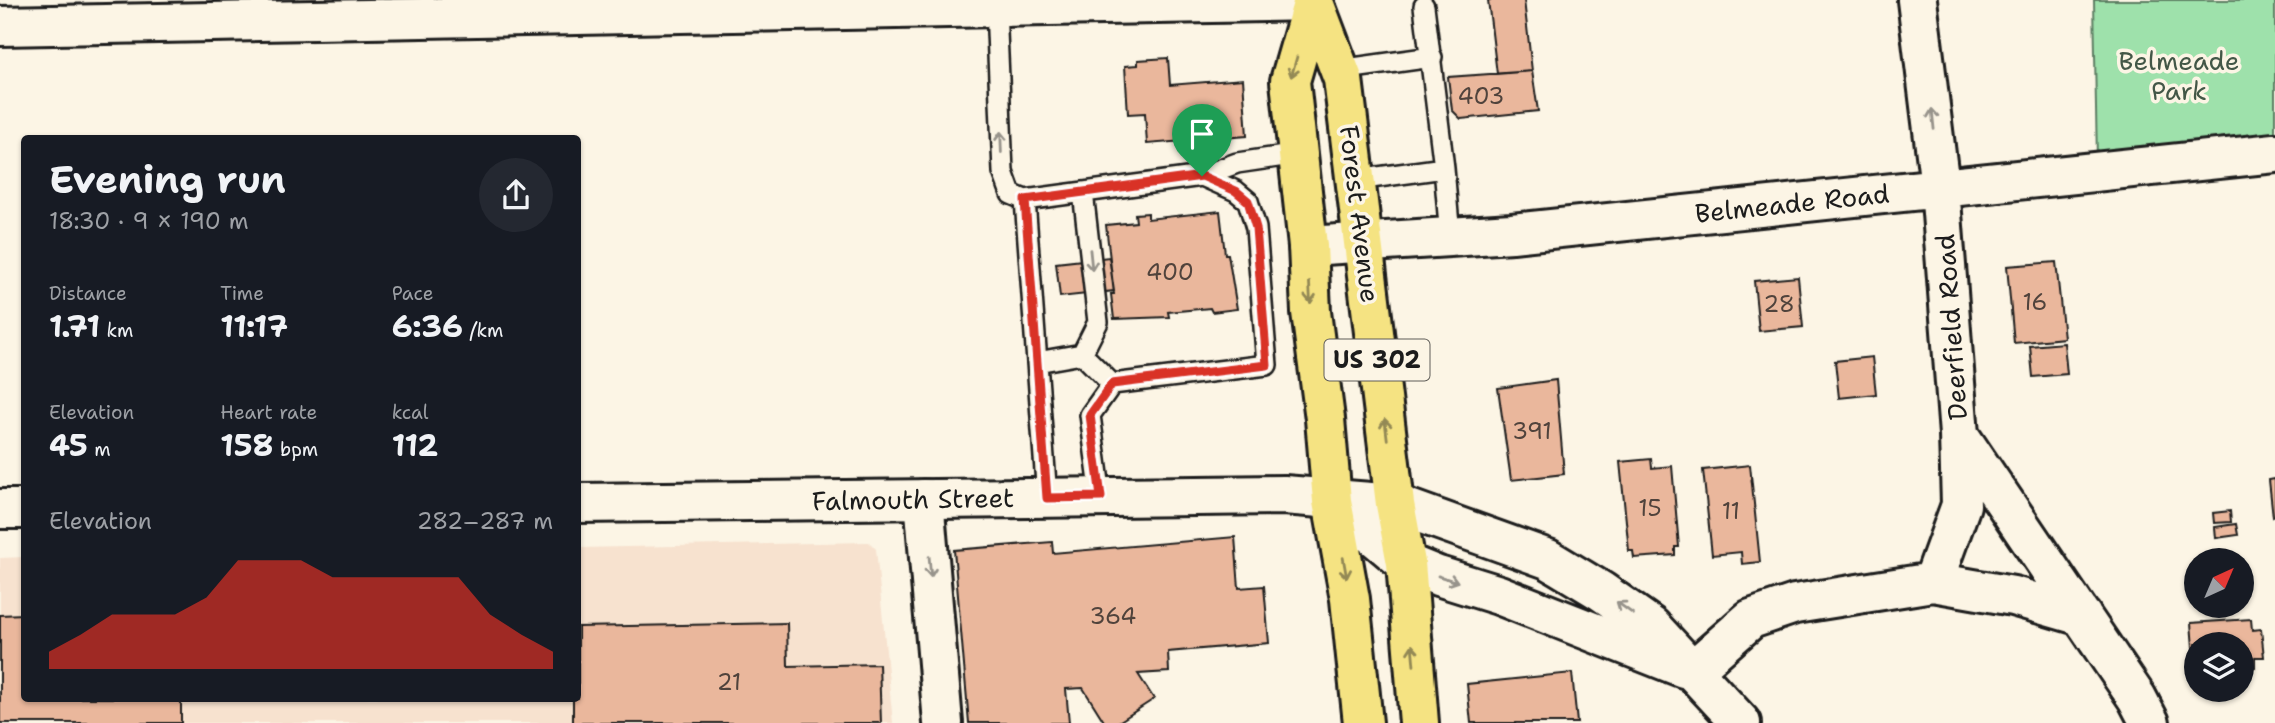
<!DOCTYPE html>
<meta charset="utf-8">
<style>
:root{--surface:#171b24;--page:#242831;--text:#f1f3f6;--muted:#9ea1a6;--accent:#d93025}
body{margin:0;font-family:"Shantell Sans",sans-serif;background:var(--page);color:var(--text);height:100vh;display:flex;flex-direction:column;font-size:26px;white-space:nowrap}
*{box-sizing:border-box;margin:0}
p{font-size:23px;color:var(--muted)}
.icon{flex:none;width:38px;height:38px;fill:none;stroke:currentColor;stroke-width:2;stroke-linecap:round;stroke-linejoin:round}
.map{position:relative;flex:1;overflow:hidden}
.drawer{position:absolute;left:21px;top:135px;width:560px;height:567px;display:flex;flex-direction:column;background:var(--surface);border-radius:7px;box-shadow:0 2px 5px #0004}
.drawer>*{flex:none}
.needle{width:46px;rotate:44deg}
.buttons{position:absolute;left:2184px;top:548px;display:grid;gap:14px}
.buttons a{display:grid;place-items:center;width:70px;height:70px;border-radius:50%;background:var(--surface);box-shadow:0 2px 5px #0004;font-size:35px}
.pin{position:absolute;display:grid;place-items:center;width:60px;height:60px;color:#fff;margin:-72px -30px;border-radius:50% 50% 50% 0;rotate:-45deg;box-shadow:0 0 7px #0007}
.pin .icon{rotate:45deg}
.round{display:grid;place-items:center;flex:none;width:74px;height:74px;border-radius:37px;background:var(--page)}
.head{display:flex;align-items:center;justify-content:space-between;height:119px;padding:0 28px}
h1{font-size:38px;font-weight:700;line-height:52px}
.figures{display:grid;grid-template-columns:repeat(3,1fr);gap:10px;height:119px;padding:7px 28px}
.figures div{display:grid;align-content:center}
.figures b{font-size:30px;font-weight:700}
.figures small{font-size:19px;font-weight:400}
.figures p{font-size:19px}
.chart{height:196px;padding:14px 28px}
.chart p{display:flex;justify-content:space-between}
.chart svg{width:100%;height:126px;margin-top:7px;fill:var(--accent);opacity:.7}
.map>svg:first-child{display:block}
.built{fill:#f7e2cf}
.green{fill:#9ee1ab;stroke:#5d7e64;stroke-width:2}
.building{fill:#eab79c;stroke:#1c1c1c;stroke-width:2}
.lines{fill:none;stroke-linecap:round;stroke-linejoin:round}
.service-casing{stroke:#1c1c1c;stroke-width:24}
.minor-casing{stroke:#1c1c1c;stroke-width:44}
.secondary-casing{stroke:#1c1c1c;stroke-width:44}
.trunk-casing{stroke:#1c1c1c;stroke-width:44}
.service{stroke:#fcf5e5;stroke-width:19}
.minor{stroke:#fcf5e5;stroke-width:38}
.secondary{stroke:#fcf5e5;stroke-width:38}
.trunk{stroke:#f5e382;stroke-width:38}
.oneway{stroke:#938954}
.oneway2{stroke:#97938b}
.route-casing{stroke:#fff;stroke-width:14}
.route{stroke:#d93025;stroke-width:9}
.labels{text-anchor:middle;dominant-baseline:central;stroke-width:7;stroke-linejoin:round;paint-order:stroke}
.number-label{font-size:23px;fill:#50433c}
.shield{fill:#fcf5e5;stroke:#5f5d58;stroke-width:2}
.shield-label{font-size:24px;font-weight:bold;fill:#1c1c1c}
.park-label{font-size:26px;fill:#435747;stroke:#fcf5e5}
.street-label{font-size:26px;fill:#1c1c1c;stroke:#fcf5e5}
</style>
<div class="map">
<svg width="2275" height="723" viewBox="0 0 2275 723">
<rect width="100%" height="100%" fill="#fcf5e5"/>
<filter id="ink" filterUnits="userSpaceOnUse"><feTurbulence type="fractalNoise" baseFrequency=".0143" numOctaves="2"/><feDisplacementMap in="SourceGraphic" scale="14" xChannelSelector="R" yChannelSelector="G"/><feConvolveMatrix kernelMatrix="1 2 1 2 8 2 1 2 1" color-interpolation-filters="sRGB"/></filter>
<g filter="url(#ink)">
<path class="built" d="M869 542 876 549 893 723H0V558L24 557V698H578V548Z"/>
<path class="green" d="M2094 0H2275V137L2097 161Z"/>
<path class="building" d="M1488 0H1524L1532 71 1497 74Z
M1168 58 1170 85 1243 79 1247 136 1147 144 1145 113 1128 114 1125 66 1138 65V60Z
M1532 71 1538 111 1461 119 1452 110 1448 77Z
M1220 211 1225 254H1228L1237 309 1212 312 1210 308 1168 312 1169 317 1114 319 1111 294H1114L1106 225 1136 222 1135 214 1148 213V219Z
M1109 257 1114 291 1060 297 1056 263Z
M2056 262 2064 338 2014 343 2007 266Z
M1798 277 1803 327 1759 331 1754 281Z
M2064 343 2067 374 2033 377 2030 346Z
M1872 357 1876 394 1839 398 1835 361Z
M1556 380 1564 474 1511 480 1498 388Z
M1651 459 1652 468 1672 466 1679 547H1675V555L1634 558 1633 551H1629L1620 462Z
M1750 465 1760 562 1742 564 1741 552 1712 555 1703 470Z
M2275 479V516L2273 517 2269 480Z
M2230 511 2231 522 2214 523 2213 513Z
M2236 524 2238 535 2216 538 2215 527Z
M1235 537 1239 588 1264 586 1269 643 1168 652 1169 672 1138 674 1154 699 1117 723H1105L1083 688 1066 689 1069 723H969L954 550 1052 542 1053 553Z
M24 614V698H181V723H0V615Z
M2251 619 2252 630 2261 629 2264 657H2255V667L2242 668V644H2196L2195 672 2191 623Z
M787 623 788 666 879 664 881 723H573V698H578V627Z
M1572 673 1577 723H1471L1467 684Z"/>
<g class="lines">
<defs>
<path id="service" d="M996 8 1003 172 1011 194 1025 200 1202 176 1237 163 1298 154
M1339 70 1432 57
M1444 168 1450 237
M1356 180 1444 168 1424 6
M1025 200 1047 498
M1082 354 1098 322 1083 192
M1037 362 1082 354 1112 384 1267 365 1256 228 1248 201 1236 191 1202 176
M1101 497 1090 415 1112 384"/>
<path id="minor" d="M1917 0 1940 187 1959 435 2137 698 2150 723
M0 26 1313 1
M1308 246 1512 233 2275 153
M924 499 943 723
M1933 582 1961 505 1959 435
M1692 671 1751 619 1795 604 1933 582 2013 596 2082 616"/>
<path id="secondary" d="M1332 501 1406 563 1438 576 1499 595 1684 668
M578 503 1284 495 1395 504 1548 559 1601 591 1651 626 1741 723
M0 509H24"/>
<path id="trunk" d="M1313 0 1343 79 1395 504 1406 563 1419 723
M1313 1 1290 81 1308 246 1311 312 1325 419 1332 501 1350 599 1363 723"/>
</defs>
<use href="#service" class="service-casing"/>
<use href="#minor" class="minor-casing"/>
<use href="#secondary" class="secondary-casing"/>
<use href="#trunk" class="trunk-casing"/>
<use href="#service" class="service"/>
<use href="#minor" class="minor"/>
<use href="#secondary" class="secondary"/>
<use href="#trunk" class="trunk"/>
</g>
<defs><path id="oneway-shaft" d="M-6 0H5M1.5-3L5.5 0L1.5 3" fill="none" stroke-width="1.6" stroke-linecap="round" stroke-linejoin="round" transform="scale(1.75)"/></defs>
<g class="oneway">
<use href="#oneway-shaft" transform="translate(1294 67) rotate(106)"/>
<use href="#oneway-shaft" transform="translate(1310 293) rotate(87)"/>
<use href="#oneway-shaft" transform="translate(1386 429) rotate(-97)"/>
<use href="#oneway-shaft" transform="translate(1345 568) rotate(80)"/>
<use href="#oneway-shaft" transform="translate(1413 655) rotate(-95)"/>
</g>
<g class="oneway2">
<use href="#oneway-shaft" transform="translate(1933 119) rotate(-96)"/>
<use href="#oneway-shaft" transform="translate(1001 142) rotate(-92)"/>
<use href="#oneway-shaft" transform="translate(1091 260) rotate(84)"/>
<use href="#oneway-shaft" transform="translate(930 567) rotate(85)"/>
<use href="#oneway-shaft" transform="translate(1448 579) rotate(17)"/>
<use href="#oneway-shaft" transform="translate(1625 608) rotate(-144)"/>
</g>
</g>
<g class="lines" filter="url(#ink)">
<defs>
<path id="route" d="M1202 176 1236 191 1248 201 1256 228 1267 365 1112 384 1090 415 1101 497 1047 498 1025 200Z"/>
</defs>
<use href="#route" class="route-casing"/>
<use href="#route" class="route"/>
</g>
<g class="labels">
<g class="number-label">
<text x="1481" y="96">403</text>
<text x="1170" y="272">400</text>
<text x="2035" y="302">16</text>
<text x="1779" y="304">28</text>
<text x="1532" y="431">391</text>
<text x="1650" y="508">15</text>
<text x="1731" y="511">11</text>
<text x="1113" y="616">364</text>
<text x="729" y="682">21</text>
</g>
<rect class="shield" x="1324.5" y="339.5" width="105" height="41" rx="5"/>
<g class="shield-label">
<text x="1377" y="360">US 302</text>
</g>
<g class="park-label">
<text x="2179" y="60">Belmeade<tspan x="2179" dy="30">Park</tspan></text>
</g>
<g class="street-label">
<text transform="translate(1792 203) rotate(-6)">Belmeade Road</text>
<text transform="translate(1360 214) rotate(83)">Forest Avenue</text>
<text transform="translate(1951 327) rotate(-94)">Deerfield Road</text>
<text transform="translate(913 499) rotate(-1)">Falmouth Street</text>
</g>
</g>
</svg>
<div class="buttons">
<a><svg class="needle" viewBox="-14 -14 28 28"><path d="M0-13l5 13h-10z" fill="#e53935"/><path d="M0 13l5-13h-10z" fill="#9ea1a6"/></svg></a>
<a><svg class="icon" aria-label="layers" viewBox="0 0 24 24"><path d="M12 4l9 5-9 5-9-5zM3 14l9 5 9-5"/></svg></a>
</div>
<div class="pin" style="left:1202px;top:176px;background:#1e9e55"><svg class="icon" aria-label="arrive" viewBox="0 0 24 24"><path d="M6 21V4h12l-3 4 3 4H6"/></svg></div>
<section class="drawer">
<div class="head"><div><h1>Evening run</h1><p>18:30 · 9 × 190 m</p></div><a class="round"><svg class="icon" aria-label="share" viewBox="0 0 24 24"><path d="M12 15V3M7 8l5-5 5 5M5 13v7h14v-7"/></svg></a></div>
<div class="figures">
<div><p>Distance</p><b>1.71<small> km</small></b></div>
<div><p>Time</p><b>11:17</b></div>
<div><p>Pace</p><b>6:36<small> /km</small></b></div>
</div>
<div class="figures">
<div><p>Elevation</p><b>45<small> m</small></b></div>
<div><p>Heart rate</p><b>158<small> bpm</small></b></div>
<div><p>kcal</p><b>112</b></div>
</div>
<div class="chart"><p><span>Elevation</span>282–287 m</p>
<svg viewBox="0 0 160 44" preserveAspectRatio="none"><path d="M0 44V38L10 32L20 25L30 25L40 25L50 19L60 6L70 6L80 6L90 12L100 12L110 12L120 12L130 12L140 25L150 32L160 38V44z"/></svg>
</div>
</section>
</div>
